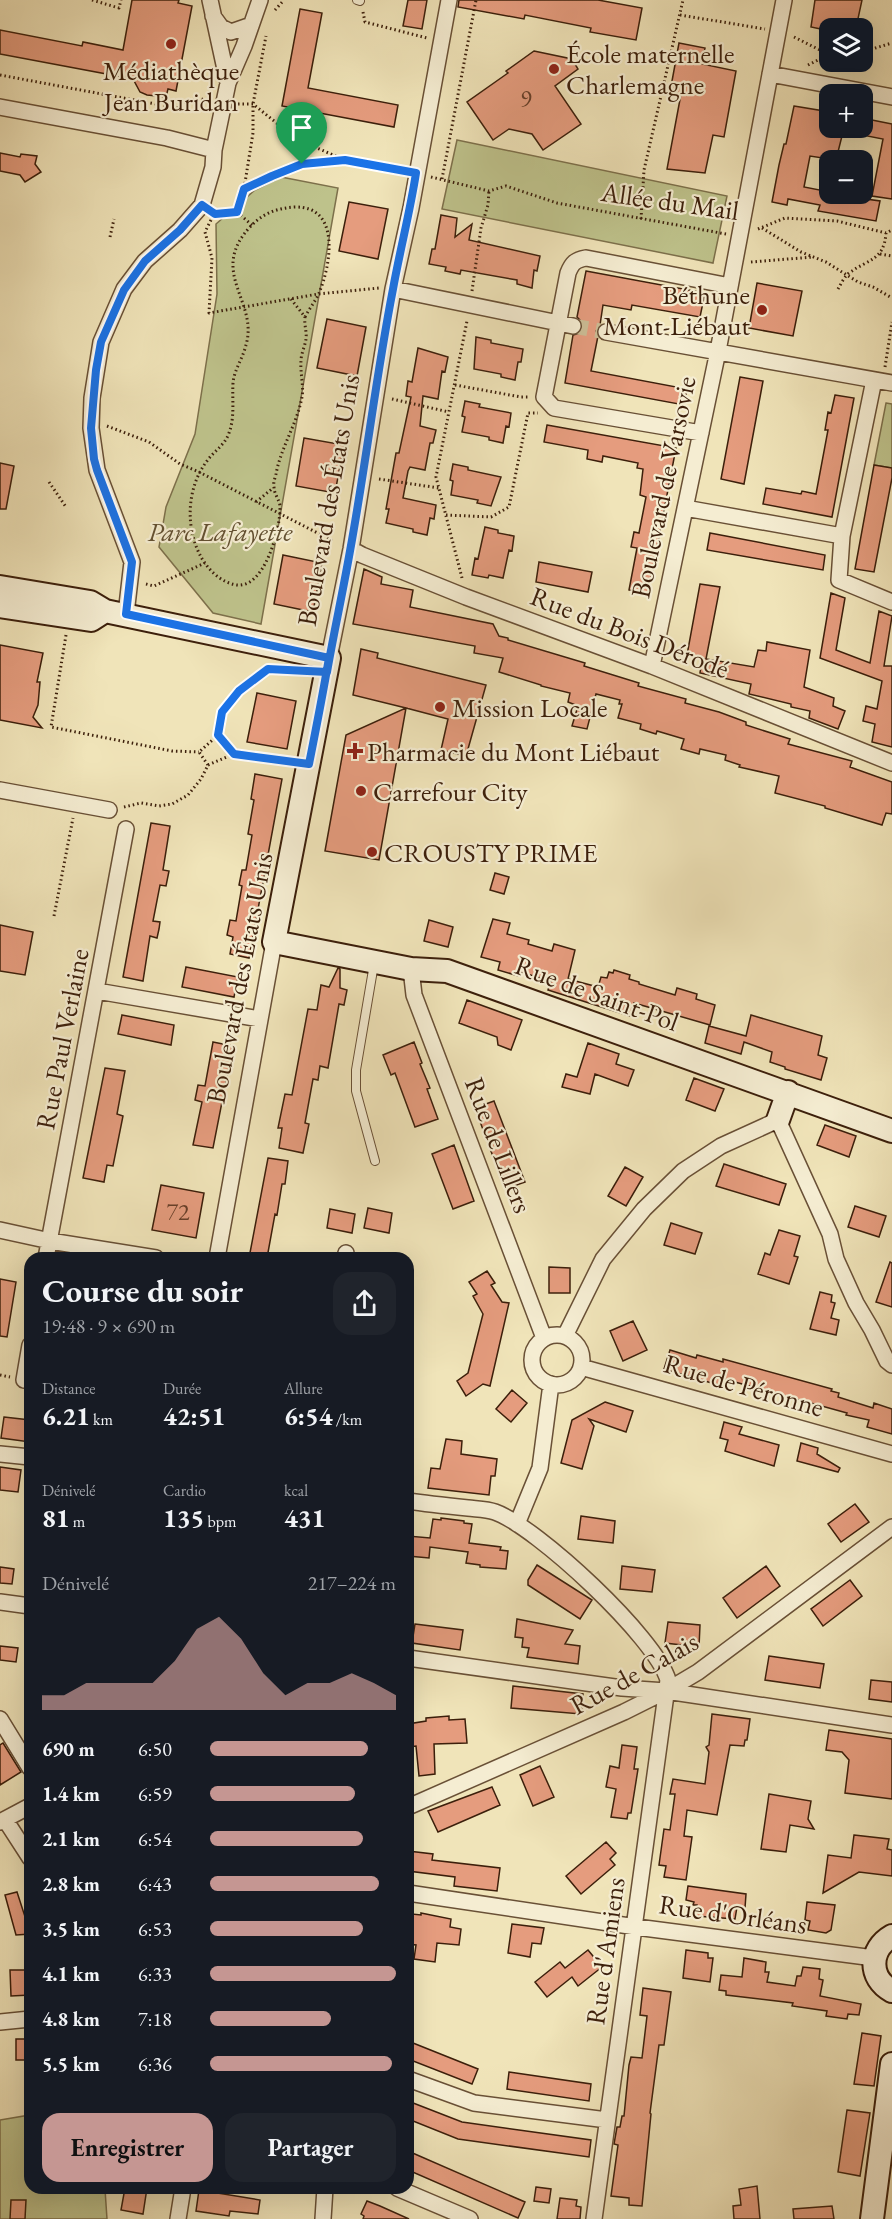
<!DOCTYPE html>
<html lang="fr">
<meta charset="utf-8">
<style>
:root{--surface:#171b24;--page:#20242c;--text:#f1f3f6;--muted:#9ea1a6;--accent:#c59692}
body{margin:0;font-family:"EB Garamond",serif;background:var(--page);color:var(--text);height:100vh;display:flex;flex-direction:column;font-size:22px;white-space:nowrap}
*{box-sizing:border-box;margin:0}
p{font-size:20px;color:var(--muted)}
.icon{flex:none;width:33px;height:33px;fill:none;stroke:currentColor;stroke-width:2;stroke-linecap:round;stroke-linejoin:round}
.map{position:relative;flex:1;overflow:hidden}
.sheet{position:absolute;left:24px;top:1252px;width:390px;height:942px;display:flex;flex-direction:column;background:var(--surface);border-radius:18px;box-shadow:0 6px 24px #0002}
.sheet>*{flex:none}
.tools{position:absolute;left:819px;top:18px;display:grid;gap:12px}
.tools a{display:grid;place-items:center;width:54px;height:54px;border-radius:12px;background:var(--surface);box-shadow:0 6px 24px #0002;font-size:30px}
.pin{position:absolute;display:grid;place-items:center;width:51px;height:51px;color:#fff;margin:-62px -26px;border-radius:50% 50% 50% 0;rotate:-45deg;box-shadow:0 0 6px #0007}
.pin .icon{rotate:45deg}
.round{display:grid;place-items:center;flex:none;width:63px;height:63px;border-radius:18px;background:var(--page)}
.head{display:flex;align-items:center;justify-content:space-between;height:102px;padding:0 18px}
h1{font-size:33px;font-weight:700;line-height:45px}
.figures{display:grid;grid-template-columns:repeat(3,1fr);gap:9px;height:102px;padding:6px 18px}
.figures div{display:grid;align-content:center}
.figures b{font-size:26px;font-weight:700}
.figures small{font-size:16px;font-weight:400}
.figures p{font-size:16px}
.chart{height:168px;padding:12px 18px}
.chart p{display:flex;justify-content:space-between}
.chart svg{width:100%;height:108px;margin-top:6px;fill:var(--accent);opacity:.7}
.primary-button{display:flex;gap:12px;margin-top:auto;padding:12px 18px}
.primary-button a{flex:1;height:69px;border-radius:18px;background:var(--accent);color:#111;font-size:24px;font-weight:700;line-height:69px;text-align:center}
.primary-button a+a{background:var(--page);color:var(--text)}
ul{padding:0 18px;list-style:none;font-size:20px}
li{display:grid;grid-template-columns:96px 72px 1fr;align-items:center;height:45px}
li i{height:15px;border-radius:8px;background:var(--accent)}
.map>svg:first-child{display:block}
.green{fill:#bec28b;stroke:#7d704b;stroke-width:1.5}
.building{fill:#e59c7e;stroke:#3c1f0b;stroke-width:1.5}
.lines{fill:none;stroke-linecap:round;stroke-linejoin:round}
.street-tunnel{stroke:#ccbd96;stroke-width:15;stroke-dasharray:15 8;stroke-linecap:butt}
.lane-casing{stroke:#695036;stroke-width:10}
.street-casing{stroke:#695036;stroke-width:18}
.secondary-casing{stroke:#3c1f0b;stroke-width:26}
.path{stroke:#3c1f0b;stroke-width:3;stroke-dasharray:1.5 3;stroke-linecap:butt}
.lane{stroke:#f5edd2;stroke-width:8}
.street{stroke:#f5edd2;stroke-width:15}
.secondary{stroke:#f5edd2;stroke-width:22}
.route-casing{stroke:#fff;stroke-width:12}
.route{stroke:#1a73e8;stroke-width:8}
.poi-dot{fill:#8f2418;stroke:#f5edd2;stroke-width:2}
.labels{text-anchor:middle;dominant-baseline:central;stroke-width:4.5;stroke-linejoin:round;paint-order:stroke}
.number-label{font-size:24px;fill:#663e28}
.poi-label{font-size:27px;fill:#3c1f0b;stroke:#f5edd2;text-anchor:start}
.street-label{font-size:27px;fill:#3c1f0b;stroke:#f5edd2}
.park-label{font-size:27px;font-style:italic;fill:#635031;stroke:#f5edd2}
</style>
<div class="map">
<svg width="892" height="2219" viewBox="0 0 892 2219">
<rect width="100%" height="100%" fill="#f0e4b9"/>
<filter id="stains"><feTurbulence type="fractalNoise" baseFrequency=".00333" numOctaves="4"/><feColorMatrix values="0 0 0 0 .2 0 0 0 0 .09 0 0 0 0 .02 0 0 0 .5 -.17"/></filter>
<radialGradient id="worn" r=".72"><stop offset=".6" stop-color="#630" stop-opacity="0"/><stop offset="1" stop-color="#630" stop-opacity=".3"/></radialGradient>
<path class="green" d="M457 140 727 196 713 263 442 209Z
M281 177 338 188 261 624 213 613 159 547 166 507 195 434 217 294 216 224 255 190Z
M886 403 892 404V468L874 465Z
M30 2115V2188L105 2189 107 2219H0V2120Z"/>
<path class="building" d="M132 0H179L178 3 192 6 176 91 168 89 166 97 147 95 140 92 133 79 0 54V30L82 46 83 42 123 50Z
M408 0H427L422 29 403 26Z
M459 0H598L642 8 636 40 590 32 591 28 525 15 524 19 458 7Z
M815 0H862L856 28H830V31L811 27Z
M300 9 322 13 308 88 398 105 394 127 282 106Z
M679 43 705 48 702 64 736 71 724 137 713 135 705 173 667 169 681 94 670 92Z
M534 51 572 59 578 69 555 86 581 124 543 150 532 134 509 129 493 140 467 102 508 73 506 71Z
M794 106 830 112V128H844L836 160 810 156 804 187 830 192V194L880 201 876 221 818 211 820 205 788 199 787 205 772 202 779 165 784 144H786Z
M862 118 892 124V199L872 196 883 139 862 135Z
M0 153 20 157 21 154 37 156 35 164 41 172 25 182 20 175 0 171Z
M349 202 388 209 378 259 339 251Z
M441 215 457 218 455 237 472 224 469 240 540 256 537 271 534 270 532 288 517 284V280L461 270 460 274 445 271 446 267 429 264 432 249H435Z
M586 271 705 293 700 317 632 305 631 310 603 305 600 325 596 331 598 336 591 371 687 389 684 405 565 383 573 335 580 333 583 327 582 322 577 317Z
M757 283 802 291 793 336 749 328Z
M327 319 366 327 357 376 317 368Z
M476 337 491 340V343L523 349 521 362H518L515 380 501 377V374L474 369Z
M418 348 448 357 445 372 442 371 438 399 423 396 420 426 436 430 433 443H430L425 470 410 467 408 471 403 498 436 505 434 519 430 518 427 535 413 532V529L386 523 389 509H386L396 453H399L411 397 406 396 408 381 412 382Z
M740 377 763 381 744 484 721 479Z
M835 395 854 398 832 517 763 504 766 488 801 494 802 491 816 494 828 430H825L828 412 831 413Z
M465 401 480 404 479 407 511 413 509 427 506 426 503 443 489 440V437L462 432 465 417 462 416Z
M547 425 676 448 648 594 629 590 637 548 631 547 634 532 639 533 646 497 640 495 643 469 637 468 638 463 603 456 602 462 587 459 588 450 544 442Z
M304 438 344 445 335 493 296 486Z
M0 463 14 466 6 509H0Z
M453 464 468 467V470L501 477 491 506 477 503 478 500 451 495 453 481 450 480Z
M874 465 892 468V478L874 572 855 569Z
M485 527 498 530V533L514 536 512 551 509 550 503 578 489 575 488 578 472 575 475 558 478 559Z
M710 533 825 555 823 570 707 550Z
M283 555 322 563 313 612 274 604Z
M539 562 592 572 588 592 536 582Z
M364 569 382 577 381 584 413 590 410 607 493 624 499 636 508 638V640L585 663 584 666 639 683 638 686 686 699 685 703 719 712 746 722V725L790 739 788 744 852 761 850 767 892 782V814L886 813 882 825 825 808V806L775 793 779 776 739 767 740 765 725 760 726 755 700 749 699 754 681 749 684 739 657 731 656 734 640 729 641 724 618 718 622 704H619L620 700 596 694 587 729 572 726 578 706 568 702 570 693 541 686V685L499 672 503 658 474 653 475 646 353 624Z
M700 584 720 587 706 659 754 667 758 650 766 651 767 642 810 650 804 687 834 698 833 706 845 711 838 729 809 718 810 711 791 707V704L749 694 751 684 700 673 702 658 705 659 687 655Z
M831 593 845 598 836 650 870 663 879 611 892 616 884 666H892V747L872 742 875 724 863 721 866 706 877 709 882 681 820 658Z
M0 645 43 653 37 682H40L38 705 33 717 42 728 0 720Z
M361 649 378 653 377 658 486 685 466 756 441 750 448 719 406 708 379 860 325 851 346 735 406 708 353 695Z
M257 693 296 701 287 749 247 742Z
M255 774 282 779 249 958 230 954 233 937 227 935 230 920 236 921 242 886 239 885 242 870H246L252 835 248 834 254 800 251 799Z
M151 823 170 826 163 870 169 871 166 886 160 885 153 921 160 922 159 929 157 938 150 936 143 981 123 977Z
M495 873 509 877 504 894 490 890Z
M493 919 510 923 507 934 529 940 528 944 552 951 554 944 575 950 568 979 598 987 601 977 607 978 609 972 613 973 614 970 630 975 629 979 639 982V984L675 995 677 988 697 994 696 999 715 1005 710 1025 634 1003 630 1016 548 990 551 981 520 972 519 976 498 970 500 962 481 957Z
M429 920 453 927 448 947 424 941Z
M0 925 33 932 25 975 0 971Z
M186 967 238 977 234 997 182 987Z
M338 968 340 969V988L347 990 344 1005 339 1004 328 1068 320 1066 318 1080 313 1079 305 1123 309 1124 303 1153 279 1148 282 1128H278L285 1094 292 1095 308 1009 317 1010 321 985 329 987Z
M467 1000 522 1020 511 1050 498 1045 497 1037 459 1023Z
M122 1015 174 1025 171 1045 118 1034Z
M751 1015 822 1036 818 1055 827 1058 821 1080 785 1069V1067L770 1062 772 1052 744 1042 741 1054 705 1043 709 1026 746 1036Z
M213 1042 233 1046 213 1148 193 1145 202 1102 195 1100 198 1085 205 1086Z
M414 1042 422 1063 420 1064 430 1088 427 1089 438 1119 415 1127 395 1073 391 1075 383 1055Z
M588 1043 619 1054 616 1064 634 1070 628 1086 595 1074 590 1094 562 1087 566 1074 577 1077Z
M105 1068 125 1071 117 1114 123 1116 113 1166 107 1165 104 1182 83 1178Z
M694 1078 724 1089 715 1111 686 1100Z
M494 1101 525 1182 505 1189 475 1108Z
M825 1125 856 1136 849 1157 817 1145Z
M454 1145 474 1201 453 1209 432 1154Z
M268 1158 288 1161 285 1184H282L277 1215 275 1214 267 1258H249Z
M724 1164 786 1184 779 1205 716 1186Z
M625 1167 643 1177 626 1206 608 1196Z
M161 1185 204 1193 196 1238 152 1230Z
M855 1206 886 1216 879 1237 848 1227Z
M368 1208 392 1213 389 1233 364 1228Z
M330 1209 355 1214 352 1233 327 1228Z
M671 1223 702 1233 695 1254 664 1245Z
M779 1230 800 1236 794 1256 798 1257 789 1284 758 1274 765 1253 770 1255Z
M890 1262 892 1263V1307L876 1302Z
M549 1267 570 1268V1293H549Z
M487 1271 495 1283 491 1285 502 1302 509 1303 490 1386 483 1384 466 1396 457 1381 468 1373 483 1314 473 1296 477 1294 469 1282Z
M0 1279 16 1282 7 1337 0 1336Z
M820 1292 832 1295 831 1302 835 1303 831 1318 839 1320 836 1335 810 1329Z
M633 1321 647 1350 623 1361 610 1331Z
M670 1350 696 1358 697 1355 723 1362V1359L832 1389 831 1391 839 1393 838 1397 873 1408 874 1403 892 1409V1434L867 1427 869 1420 846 1415 847 1413 724 1379 722 1386 664 1369Z
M512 1390 527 1403 511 1422 496 1409Z
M605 1402 633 1411 626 1432 589 1419 594 1426 582 1469 561 1463 572 1420Z
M4 1417 30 1420V1442L1 1438Z
M724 1422 742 1427 739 1434 779 1445 774 1466 725 1451 728 1440 720 1438Z
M446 1439 462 1441 461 1454 497 1459 495 1476H491L489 1495 428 1488 431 1468 440 1469Z
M801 1443 818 1448 817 1454 840 1468 838 1472 797 1461Z
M0 1467 21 1470 18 1492 0 1490Z
M855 1504 869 1522 841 1542 828 1524Z
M581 1516 615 1521 613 1543 578 1539Z
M441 1518 464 1521V1523L472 1524 469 1543 501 1547 500 1550 508 1551 506 1569 480 1567V1565L466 1563 468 1552 430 1547 429 1558 408 1556V1536L430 1538 433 1519 441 1520Z
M537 1565 592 1600 580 1619 528 1585V1580Z
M622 1566 655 1570 652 1592 620 1589Z
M766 1566 780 1586 737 1618 723 1598Z
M0 1567 14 1569 12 1584 0 1583Z
M850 1580 862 1596 823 1626 811 1609Z
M517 1619 573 1630 565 1644 580 1646 578 1664 527 1657 529 1648 522 1647 523 1638 515 1637Z
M668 1622 700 1625 699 1647 665 1643Z
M415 1624 463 1630 460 1650 412 1643Z
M0 1646 18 1648 16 1662 0 1660Z
M769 1656 824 1664 820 1688 765 1680Z
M871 1680 892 1682V1702L869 1699Z
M513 1686 583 1694 581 1714 511 1708Z
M712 1714 750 1719 747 1740H745L744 1746 730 1745 717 1815 687 1810 684 1836 692 1837 686 1880 664 1877 666 1866 659 1865 664 1829 670 1830 675 1794H670L673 1779 705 1784 709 1752 706 1747 709 1745Z
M449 1716V1720L465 1719 467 1743 434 1744 435 1774 419 1776 416 1746 408 1747V1724L426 1721V1718Z
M829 1730 892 1739V1799L845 1793 849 1760 842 1752 826 1750Z
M3 1743 21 1772 0 1785V1745Z
M622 1745 637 1747 634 1769H638L631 1813H628L627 1819 611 1817 616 1789 606 1787 610 1766 619 1768Z
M540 1766 554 1797 533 1806 520 1775Z
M492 1787 500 1805 438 1832 428 1811Z
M769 1794 811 1801 808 1819 814 1829 790 1825 786 1852 761 1849Z
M854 1835 889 1839 887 1849 892 1850V1876L859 1872 823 1893 828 1855 851 1858Z
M606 1842 616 1853 610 1859 615 1865 581 1894 566 1876Z
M408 1851 433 1854 432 1860 500 1868 497 1891 454 1886 455 1877 408 1871Z
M688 1886 746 1894 745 1908 737 1907 735 1919 696 1916 697 1905H693L694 1902 686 1900Z
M17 1892 30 1932V1934L16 1935 5 1895Z
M807 1902 835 1905 831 1930 826 1933 808 1930 810 1921 805 1920Z
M421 1913 451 1919 450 1927 461 1929 459 1945 437 1943 435 1962 414 1959 416 1945 408 1944 412 1914 421 1915Z
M512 1924 544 1928 541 1944 532 1943 530 1957 508 1953Z
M588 1950 602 1967 578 1986 572 1977 547 1997 535 1982 560 1962 565 1968Z
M686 1950 708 1953V1958H713L710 1982 683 1978Z
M744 1958 766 1962 765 1972H769L767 1982 795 1986 797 1976H801L803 1967 820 1969 819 1979 823 1980 820 1996 861 2004 859 2015 848 2014 847 2019 826 2016 827 2011 792 2006 793 2003 726 1995V1991L719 1990 721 1975 742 1977Z
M10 1970H30V1995L11 1996Z
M643 1988 671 1992 664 2045H659L650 2113 651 2114 642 2206 629 2205V2198L611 2196 618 2145 614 2144 617 2127H620L622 2116H624L629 2065 631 2057 642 2058 647 2016 640 2015Z
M862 2033 881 2036 874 2086 854 2084Z
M16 2039H30V2060H16Z
M408 2041 478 2069 472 2084 408 2059Z
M509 2072 591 2084 589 2101 507 2089Z
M408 2101 462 2122 591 2140 589 2157 458 2139 408 2119Z
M847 2110 870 2113 860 2176 838 2172Z
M408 2151 525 2202 518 2218 408 2170Z
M757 2186 760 2219H734L733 2206 741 2205 739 2189Z
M536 2187 551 2189 549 2203 534 2201Z
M125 2188H147L143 2214 121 2210Z
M199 2190 260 2200 258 2214 230 2211 229 2216 196 2211Z
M560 2198 577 2200 576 2206 581 2207 580 2219H557Z
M11 2200H26L25 2219H10Z
M367 2201 380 2206 409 2219H363L364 2216 361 2214Z
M832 2206 834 2219H794L793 2209Z"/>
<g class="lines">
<path class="street-tunnel" d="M573 326 606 332"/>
<defs>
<path id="lane" d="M357 0 360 1
M374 964 356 1070V1091L375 1161"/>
<path id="street" d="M210 0 228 83
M213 16 221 27 231 32 251 25
M770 74 892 97
M0 107 167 138 214 150
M393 289 573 326
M606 332 892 383
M701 433 554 408 544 397 568 273C572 263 575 260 586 258L730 286
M685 508 842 536 874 380
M842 536 839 580 892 602
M351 549 362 555 466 597 652 666 892 763
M126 614 132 562 97 470 91 428 92 398 101 342 124 289 145 261 180 230 202 205 213 167 214 150 228 83 244 46 260 0
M329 658 351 549 393 289 411 208 449 0
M652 666 718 351 784 0
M0 790 109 810
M411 969 414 995 544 1338
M97 991 260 1019
M0 1230 50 1241 156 1258
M46 1258 126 829
M217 1258 274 942
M345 1258 346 1253
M532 1360a25 25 0 1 1 50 0a25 25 0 1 1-50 0Z
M565 1336 603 1259 644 1209 683 1171 721 1146 778 1120 830 1234 836 1259 856 1303 872 1330 887 1361 892 1365
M581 1367 892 1454
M24 1380 30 1345
M0 1454 30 1457
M408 1501C428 1504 448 1506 468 1508 476 1509 487 1509 495 1512 537 1527 656 1638 668 1680L594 2219
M517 1524 540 1468 551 1384
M0 1602 30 1606
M408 1658 622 1688 666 1691 892 1725
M0 1719 30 1768
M408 1807 624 1712 666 1691 698 1672 892 1527
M6 1821 30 1858
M0 1822 30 1806
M408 1893 636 1927 874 1958
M0 2022 30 2019
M408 2079 474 2103 607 2120
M397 2188 470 2219
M178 2219 183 2188
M323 2219 325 2188"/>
<path id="secondary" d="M0 587 90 602 105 611 329 658 274 942 411 969 447 971 892 1131
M0 606 91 620 105 611
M778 1120 788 1092
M892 1936C869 1949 868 1978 892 1991
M872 2219 892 2064"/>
</defs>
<use href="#lane" class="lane-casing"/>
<use href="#street" class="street-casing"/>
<use href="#secondary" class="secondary-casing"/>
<path class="path" d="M92 0 119 8 121 0
M275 10 284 0
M363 12 365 22 427 38
M680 15 765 29
M794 37 830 55
M862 52 892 43
M808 65 828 55
M0 75 177 108 198 98 208 101
M238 104H253L284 129 305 143 345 160 302 164 272 175 244 189
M345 160 402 170
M431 177 489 191 506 186 557 203 726 234
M442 179 476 0
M215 214 237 212
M641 219 644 170 683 0
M211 220 205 232 212 258 209 313 318 294 379 288
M252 225 237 212 244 189 253 133V104L266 36
M762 228 801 252 826 262 858 282 873 287 892 298
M758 229 785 218 837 221 886 233 892 230
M110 237 114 219
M880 254 892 256
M751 262 813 257
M838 289C841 284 844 277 849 273 868 259 884 261 886 233
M472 291 481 228 488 205 489 191
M291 299 305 317C304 325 307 332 306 339 305 346 301 354 301 361 300 373 304 386 302 397 297 424 281 447 276 474 275 478 273 483 274 487 274 495 281 501 280 509 280 529 265 588 237 585 221 583 207 569 200 555 185 526 187 487 207 461 214 451 225 445 229 433 235 417 232 400 233 383 234 370 243 358 246 345 259 301 207 272 251 226 263 213 278 208 295 207 341 206 331 265 319 293 315 302 309 309 305 317
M885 367 892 322
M455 385 521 397H530
M392 399 449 412
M107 426 149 442 180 464 199 472 335 542
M379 479 439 488
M49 482 66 507
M256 502 273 488
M446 515 491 517 509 507 528 413H538
M462 578 436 477 467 321
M146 584 154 586 205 563
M66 635 51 727 172 751 199 752
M234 754 218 735 222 712 239 691 268 669H278
M208 765 199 752 218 735
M124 807 141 803 159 806 172 804 188 795 201 779 208 765 234 754 290 762
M54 916 73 818
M0 1375 10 1377"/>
<use href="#lane" class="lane"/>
<use href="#street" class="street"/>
<use href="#secondary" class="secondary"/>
</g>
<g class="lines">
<defs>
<path id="route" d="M302 164 272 176 244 189 237 212 215 214 202 205 180 230 145 261 124 290 101 342 96 370 91 428 94 459 97 470 132 562 126 614 329 658C323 693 316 729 309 764L234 754 218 735 222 712 239 691 268 669 327 672C334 632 343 591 350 551 366 464 376 376 393 289 400 250 410 212 416 173L345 160 302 164"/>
</defs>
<use href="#route" class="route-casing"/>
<use href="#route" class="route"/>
</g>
<g class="poi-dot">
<circle cx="171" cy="44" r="6"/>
<circle cx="554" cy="69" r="6"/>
<circle cx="762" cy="310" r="6"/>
<circle cx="440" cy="707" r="6"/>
<path d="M352 742h6v6h6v6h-6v6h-6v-6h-6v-6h6z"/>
<circle cx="361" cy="791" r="6"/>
<circle cx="372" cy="852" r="6"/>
</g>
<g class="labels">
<g class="number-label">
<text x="526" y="98">9</text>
<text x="178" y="1211">72</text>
</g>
<g class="poi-label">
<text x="566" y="53">École maternelle<tspan x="566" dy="31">Charlemagne</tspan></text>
<text x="171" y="70" text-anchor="middle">Médiathèque<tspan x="171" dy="31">Jean Buridan</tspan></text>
<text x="750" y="294" text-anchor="end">Béthune<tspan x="750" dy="31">Mont-Liébaut</tspan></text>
<text x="452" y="707">Mission Locale</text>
<text x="367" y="751">Pharmacie du Mont Liébaut</text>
<text x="373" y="791">Carrefour City</text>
<text x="384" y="852">CROUSTY PRIME</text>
</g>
<g class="street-label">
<text transform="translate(670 201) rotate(8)">Allée du Mail</text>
<text transform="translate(663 487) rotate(-78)">Boulevard de Varsovie</text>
<text transform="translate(328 500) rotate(-80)">Boulevard des États Unis</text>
<text transform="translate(630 632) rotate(21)">Rue du Bois Dérodé</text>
<text transform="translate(239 978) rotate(-79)">Boulevard des États Unis</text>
<text transform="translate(597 993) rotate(20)">Rue de Saint-Pol</text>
<text transform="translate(62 1039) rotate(-79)">Rue Paul Verlaine</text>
<text transform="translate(499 1145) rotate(69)">Rue de Lillers</text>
<text transform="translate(744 1385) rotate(16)">Rue de Péronne</text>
<text transform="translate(634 1673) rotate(-29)">Rue de Calais</text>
<text transform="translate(733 1914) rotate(8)">Rue d'Orléans</text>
<text transform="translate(605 1951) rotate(-82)">Rue d'Amiens</text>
</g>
<g class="park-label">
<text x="220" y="531">Parc Lafayette</text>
</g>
</g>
<rect width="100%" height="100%" filter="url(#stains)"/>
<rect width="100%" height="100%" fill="url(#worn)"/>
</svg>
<div class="tools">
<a><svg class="icon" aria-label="layers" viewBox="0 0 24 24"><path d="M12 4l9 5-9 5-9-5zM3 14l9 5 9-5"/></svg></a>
<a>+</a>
<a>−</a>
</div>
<div class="pin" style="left:302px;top:164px;background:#1e9e55"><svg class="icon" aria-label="arrive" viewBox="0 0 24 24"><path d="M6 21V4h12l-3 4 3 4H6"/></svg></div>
<section class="sheet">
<div class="head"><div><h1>Course du soir</h1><p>19:48 · 9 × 690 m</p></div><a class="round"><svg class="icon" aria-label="share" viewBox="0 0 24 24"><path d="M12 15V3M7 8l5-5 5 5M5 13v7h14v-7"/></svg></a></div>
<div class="figures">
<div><p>Distance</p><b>6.21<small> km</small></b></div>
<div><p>Durée</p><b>42:51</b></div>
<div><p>Allure</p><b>6:54<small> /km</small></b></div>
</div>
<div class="figures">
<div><p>Dénivelé</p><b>81<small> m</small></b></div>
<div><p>Cardio</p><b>135<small> bpm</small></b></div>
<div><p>kcal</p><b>431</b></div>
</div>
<div class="chart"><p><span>Dénivelé</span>217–224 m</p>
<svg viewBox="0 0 160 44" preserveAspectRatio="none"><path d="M0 44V38L10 38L20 33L30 33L40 33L50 33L60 24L70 11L80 6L90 15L100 29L110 38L120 33L130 33L140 29L150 33L160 38V44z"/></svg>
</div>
<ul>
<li><b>690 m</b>6:50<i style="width:85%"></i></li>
<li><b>1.4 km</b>6:59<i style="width:78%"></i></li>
<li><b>2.1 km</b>6:54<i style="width:82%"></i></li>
<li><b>2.8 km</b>6:43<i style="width:91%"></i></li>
<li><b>3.5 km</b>6:53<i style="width:82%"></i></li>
<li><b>4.1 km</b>6:33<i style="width:100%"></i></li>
<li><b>4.8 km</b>7:18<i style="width:65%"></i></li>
<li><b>5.5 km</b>6:36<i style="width:98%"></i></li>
</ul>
<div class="primary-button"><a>Enregistrer</a><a>Partager</a></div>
</section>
</div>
